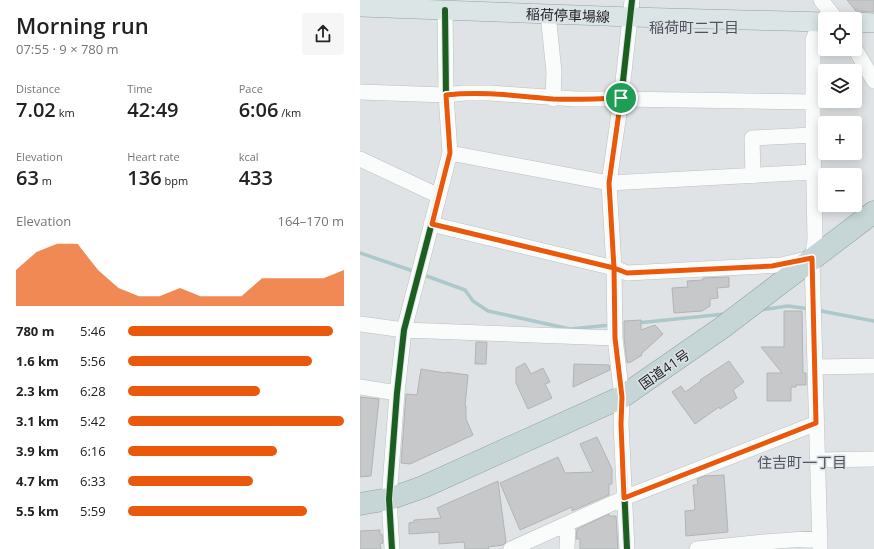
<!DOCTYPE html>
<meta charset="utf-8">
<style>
:root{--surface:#fff;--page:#f6f6f6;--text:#222;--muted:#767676;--accent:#ea580c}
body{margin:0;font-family:"Open Sans","Noto Sans JP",sans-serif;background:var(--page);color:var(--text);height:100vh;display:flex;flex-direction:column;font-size:15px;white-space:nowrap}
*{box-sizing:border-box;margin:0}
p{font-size:13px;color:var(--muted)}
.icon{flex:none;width:22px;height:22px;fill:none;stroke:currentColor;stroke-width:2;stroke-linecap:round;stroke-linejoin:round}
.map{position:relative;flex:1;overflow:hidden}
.sheet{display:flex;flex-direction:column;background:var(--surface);width:360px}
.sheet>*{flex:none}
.fabs{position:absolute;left:458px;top:12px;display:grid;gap:8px}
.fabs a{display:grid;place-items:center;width:44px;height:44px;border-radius:4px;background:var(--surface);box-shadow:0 2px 10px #0003;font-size:20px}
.pin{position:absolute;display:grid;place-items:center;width:34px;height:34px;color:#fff;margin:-17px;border:2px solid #fff;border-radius:50%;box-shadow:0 1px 4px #0007}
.round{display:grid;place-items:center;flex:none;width:42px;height:42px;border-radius:4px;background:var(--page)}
.summary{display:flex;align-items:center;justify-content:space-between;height:68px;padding:0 16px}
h1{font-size:22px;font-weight:600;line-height:30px}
.metrics{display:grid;grid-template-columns:repeat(3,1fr);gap:6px;height:68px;padding:4px 16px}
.metrics div{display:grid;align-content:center}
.metrics b{font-size:20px;font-weight:600}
.metrics small{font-size:11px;font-weight:400}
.metrics p{font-size:11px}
.chart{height:112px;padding:8px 16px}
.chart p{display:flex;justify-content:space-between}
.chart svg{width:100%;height:72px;margin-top:4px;fill:var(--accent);opacity:.7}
ul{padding:0 16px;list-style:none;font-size:13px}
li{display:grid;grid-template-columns:64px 48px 1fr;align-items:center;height:30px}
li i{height:10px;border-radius:5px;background:var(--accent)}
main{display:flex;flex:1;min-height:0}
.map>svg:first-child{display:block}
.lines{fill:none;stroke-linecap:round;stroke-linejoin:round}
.stream{stroke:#abc8cb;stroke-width:3.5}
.building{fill:#c6c8ca;stroke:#b1b4b5}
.minor-casing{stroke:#bcbfc0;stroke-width:16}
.major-casing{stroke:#90a2a3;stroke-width:20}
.highway-casing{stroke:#90a2a3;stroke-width:23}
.minor{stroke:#fafbfb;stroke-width:15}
.major{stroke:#dbe5e5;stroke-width:19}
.highway{stroke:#c6d6d7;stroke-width:22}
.cycleway-casing{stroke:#dde3e8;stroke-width:8}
.cycleway{stroke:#1b5e20;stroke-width:6}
.route-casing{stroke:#fff;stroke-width:8}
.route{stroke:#ea580c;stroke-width:5}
.labels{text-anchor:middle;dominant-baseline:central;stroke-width:3;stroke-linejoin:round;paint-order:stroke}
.street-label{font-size:14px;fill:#222426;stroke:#dde3e8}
.neighbourhood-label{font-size:15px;fill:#4f5459;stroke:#dde3e8}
</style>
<main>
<section class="sheet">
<div class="summary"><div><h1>Morning run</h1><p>07:55 · 9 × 780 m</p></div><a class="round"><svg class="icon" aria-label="share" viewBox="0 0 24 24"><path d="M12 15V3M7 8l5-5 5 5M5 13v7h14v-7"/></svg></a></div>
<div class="metrics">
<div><p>Distance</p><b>7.02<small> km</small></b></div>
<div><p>Time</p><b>42:49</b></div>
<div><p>Pace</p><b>6:06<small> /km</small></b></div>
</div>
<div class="metrics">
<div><p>Elevation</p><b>63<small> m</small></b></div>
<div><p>Heart rate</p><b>136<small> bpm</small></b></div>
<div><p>kcal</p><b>433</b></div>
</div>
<div class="chart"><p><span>Elevation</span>164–170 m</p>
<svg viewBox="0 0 160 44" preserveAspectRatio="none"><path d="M0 44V22L10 11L20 6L30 6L40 22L50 33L60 38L70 38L80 33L90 38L100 38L110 38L120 27L130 27L140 27L150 27L160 22V44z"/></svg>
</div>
<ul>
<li><b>780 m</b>5:46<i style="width:95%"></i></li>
<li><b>1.6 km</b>5:56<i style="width:85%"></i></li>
<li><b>2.3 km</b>6:28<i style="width:61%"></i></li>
<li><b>3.1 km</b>5:42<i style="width:100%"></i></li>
<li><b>3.9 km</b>6:16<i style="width:69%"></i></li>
<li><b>4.7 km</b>6:33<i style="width:58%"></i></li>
<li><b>5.5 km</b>5:59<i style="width:83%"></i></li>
</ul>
</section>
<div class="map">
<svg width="514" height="549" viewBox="0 0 514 549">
<rect width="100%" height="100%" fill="#e0e3e5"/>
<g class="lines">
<path class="stream" d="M0 253 56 272
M61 274 105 290 113 301 128 311 210 329 251 325
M401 310 428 306 450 309
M456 310 514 321
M277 323 365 314"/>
</g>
<path class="building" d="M487 0H514V12L496 11Z
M369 277V287L357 288 358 298 350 299V306L342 311 314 313 312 288 328 287 327 281 343 280V278Z
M424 311H442L443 373H446V385H436V387H431V401H407V373H422L401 347H424Z
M281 320V330L295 325 303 334 281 354 282 355 271 362 267 363 264 337V321Z
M116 342H127L126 364H115Z
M369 361 384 382 373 390 377 398 360 409 359 407 335 424 312 392 321 386 325 392 341 381 340 380Z
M165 363 171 374 183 368 190 382 185 384 192 398 168 409 156 383V368Z
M214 364 249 365 250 370 213 387Z
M61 369 85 373 86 372 108 375 105 406H106V419L113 435 50 464 41 463 46 394 57 395Z
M0 397 19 399 11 476 0 477Z
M237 437 252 469V484H249V495L212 511V507L160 530 140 483 198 457 205 473 233 472 220 444Z
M364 475 368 532 326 536 325 511 335 510 333 485H338L337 479 344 476Z
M138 481 146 542 143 545 128 547 129 549H105L104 542 79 544V532L49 534V523L54 522V520L81 518 77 508Z
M249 514V516H256L258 549H220V539H216L217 529Z
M20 530V534H22L23 543 20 544 21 549H0V531Z"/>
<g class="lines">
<defs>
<path id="minor" d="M461 0 476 19
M188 14 194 72 193 99
M495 49 514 81
M0 92 86 95 104 93H130L215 99H261L454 102
M90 153 249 183 454 172
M0 159 79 196
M393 176 392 138 453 135
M71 224 254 268 267 273 421 265 447 259
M0 324 44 330 255 338
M455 367 514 366
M0 387 37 393
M458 460 514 459
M32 549 29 499 37 393 44 330 90 153 86 95 85 10
M151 549 264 498 457 423
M207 549 208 524
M267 549 261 424 262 397 255 338 254 268 249 183 261 99 272 0
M337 549 404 542 460 538
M460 549 452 258 455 240 453 135V40L461 21"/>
<path id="major" d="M0 7 271 17 465 22
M495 22 514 23"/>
<path id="highway" d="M0 504 29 499 63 487 262 397 363 327 514 212"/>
</defs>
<use href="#minor" class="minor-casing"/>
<use href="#major" class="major-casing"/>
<use href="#highway" class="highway-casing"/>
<use href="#minor" class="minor"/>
<use href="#major" class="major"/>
<use href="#highway" class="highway"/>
<defs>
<path id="cycleway" d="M32 549 29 499 37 393 44 330 90 153 86 95 85 10
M267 549 261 424 262 397 255 338 254 268 249 183 261 99 272 0"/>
</defs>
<use href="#cycleway" class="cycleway-casing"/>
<use href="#cycleway" class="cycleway"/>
</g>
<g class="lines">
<defs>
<path id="route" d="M261 98C239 99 216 100 193 99 157 96 123 91 86 95L90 153 72 224 254 268 255 338 262 397 261 424 264 498 456 423 452 258 412 266 267 273 254 268 249 183 261 98"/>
</defs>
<use href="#route" class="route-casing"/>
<use href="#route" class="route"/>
</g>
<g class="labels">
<g class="street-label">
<text transform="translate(208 15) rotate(2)">稲荷停車場線</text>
<text transform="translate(304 369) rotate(-35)">国道41号</text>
</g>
<g class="neighbourhood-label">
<text x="334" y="27">稲荷町二丁目</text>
<text x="442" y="462">住吉町一丁目</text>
</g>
</g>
</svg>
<div class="fabs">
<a><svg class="icon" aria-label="locate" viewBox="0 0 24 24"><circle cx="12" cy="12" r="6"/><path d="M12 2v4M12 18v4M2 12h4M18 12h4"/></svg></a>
<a><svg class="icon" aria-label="layers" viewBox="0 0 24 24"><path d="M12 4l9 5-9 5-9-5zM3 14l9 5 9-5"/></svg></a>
<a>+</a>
<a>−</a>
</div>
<div class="pin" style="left:261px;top:98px;background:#1e9e55"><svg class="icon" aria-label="arrive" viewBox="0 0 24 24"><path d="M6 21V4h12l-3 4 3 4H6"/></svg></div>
</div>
</main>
